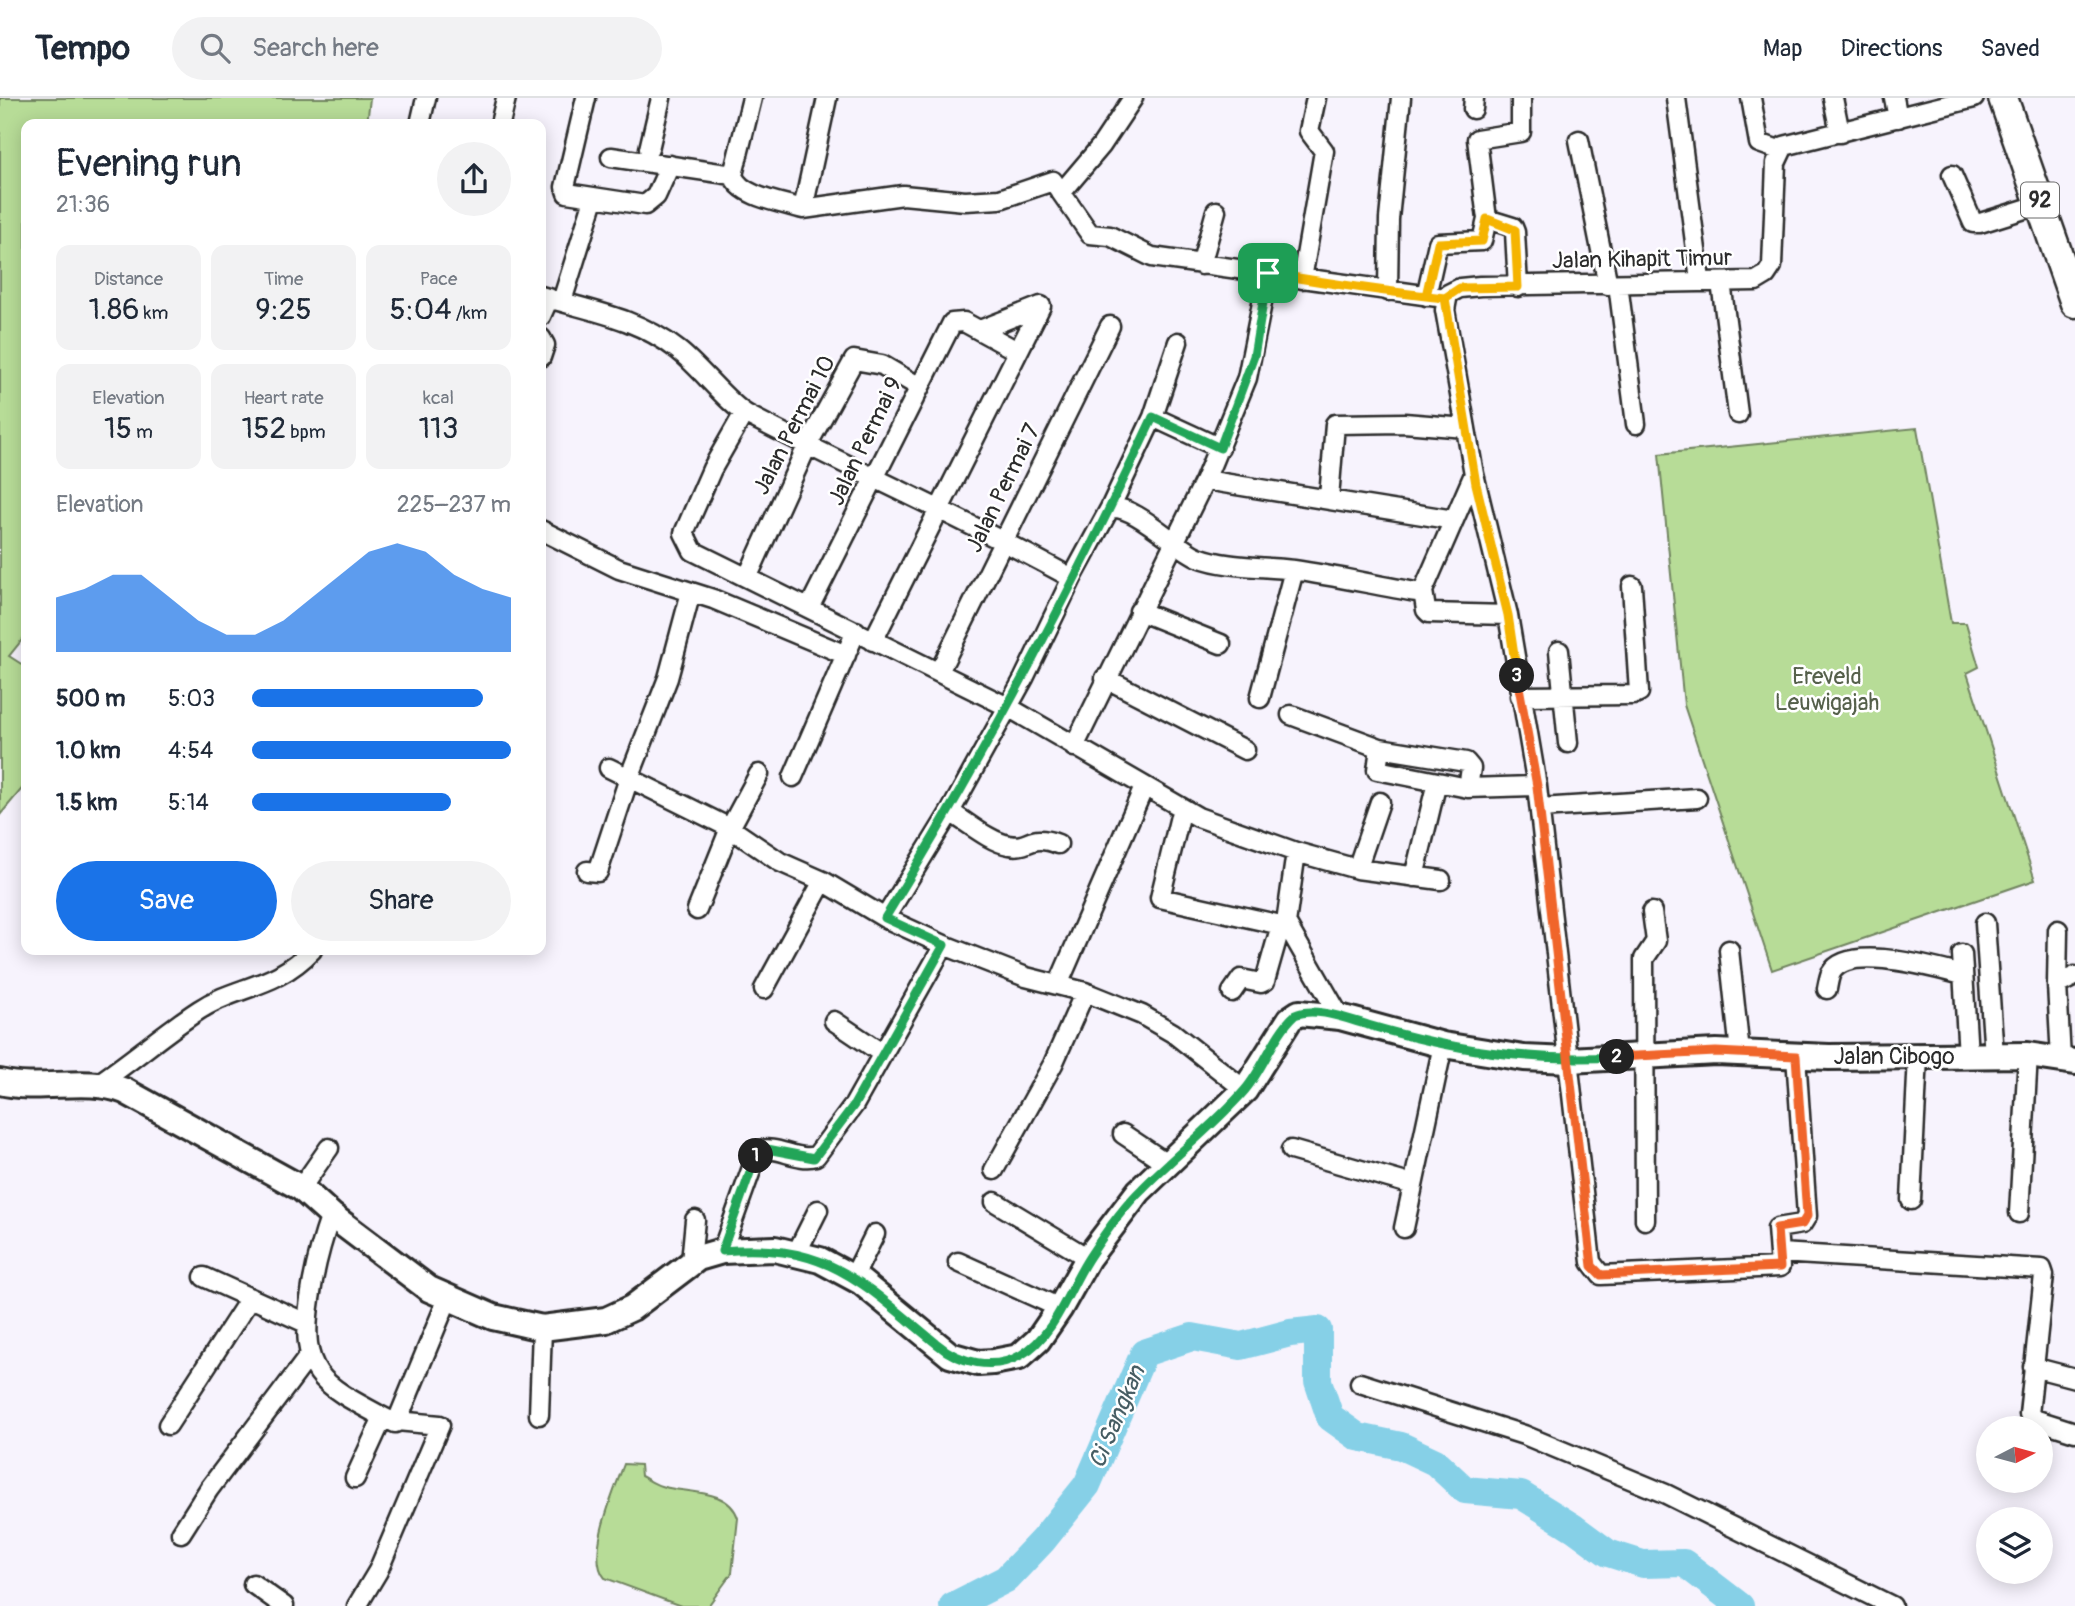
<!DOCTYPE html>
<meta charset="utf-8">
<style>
:root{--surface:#fff;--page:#f2f2f3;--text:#1f2937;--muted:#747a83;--line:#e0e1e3;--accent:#1a73e8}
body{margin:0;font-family:Pangolin,sans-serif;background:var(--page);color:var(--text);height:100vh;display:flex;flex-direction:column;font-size:26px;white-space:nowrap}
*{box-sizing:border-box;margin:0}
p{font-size:23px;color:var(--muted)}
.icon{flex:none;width:38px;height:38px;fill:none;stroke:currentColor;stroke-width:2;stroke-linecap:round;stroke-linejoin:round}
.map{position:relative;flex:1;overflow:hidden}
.drawer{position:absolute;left:21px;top:21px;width:525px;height:836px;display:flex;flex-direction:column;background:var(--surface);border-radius:14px;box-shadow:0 4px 18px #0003}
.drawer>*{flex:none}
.needle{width:46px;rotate:84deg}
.controls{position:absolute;left:1976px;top:1318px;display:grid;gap:14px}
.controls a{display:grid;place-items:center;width:77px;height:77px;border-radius:50%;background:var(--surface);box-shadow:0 4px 18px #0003;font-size:35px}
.pin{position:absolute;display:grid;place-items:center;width:60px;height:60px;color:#fff;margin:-30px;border-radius:14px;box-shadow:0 4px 10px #0006}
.km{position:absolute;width:35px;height:35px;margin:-18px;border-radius:50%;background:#222;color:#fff;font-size:19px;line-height:35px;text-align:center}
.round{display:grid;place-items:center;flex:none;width:74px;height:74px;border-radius:37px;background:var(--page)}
.head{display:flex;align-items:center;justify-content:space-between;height:119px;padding:0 35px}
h1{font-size:38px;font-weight:600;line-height:52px}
.metrics{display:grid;grid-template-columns:repeat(3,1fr);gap:10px;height:119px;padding:7px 35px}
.metrics div{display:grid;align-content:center;border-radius:14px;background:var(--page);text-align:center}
.metrics b{font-size:30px;font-weight:600}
.metrics small{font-size:19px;font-weight:400}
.metrics p{font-size:19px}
.chart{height:196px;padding:14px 35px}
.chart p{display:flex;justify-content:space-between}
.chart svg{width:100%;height:126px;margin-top:7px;fill:var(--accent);opacity:.7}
.cta{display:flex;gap:14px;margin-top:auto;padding:14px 35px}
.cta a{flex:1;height:80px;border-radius:42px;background:var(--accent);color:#fff;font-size:28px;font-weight:600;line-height:80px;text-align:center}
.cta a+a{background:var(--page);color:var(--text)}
ul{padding:0 35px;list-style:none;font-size:23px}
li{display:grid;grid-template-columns:112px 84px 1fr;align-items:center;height:52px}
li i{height:18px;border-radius:9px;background:var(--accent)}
header{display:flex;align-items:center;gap:42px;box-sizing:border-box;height:98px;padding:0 35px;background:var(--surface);border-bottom:2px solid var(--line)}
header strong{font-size:33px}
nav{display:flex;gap:38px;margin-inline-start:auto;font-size:24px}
.search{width:490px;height:63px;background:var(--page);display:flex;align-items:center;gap:18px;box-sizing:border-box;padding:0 24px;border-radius:38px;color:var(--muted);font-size:26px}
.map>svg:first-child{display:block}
.green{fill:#b7dc97;stroke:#718461;stroke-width:2}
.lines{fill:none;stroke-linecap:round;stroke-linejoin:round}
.river{stroke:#86d0e7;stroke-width:28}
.street-casing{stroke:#2b2b2b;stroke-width:23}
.secondary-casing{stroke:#2b2b2b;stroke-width:30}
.primary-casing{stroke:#2b2b2b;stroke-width:33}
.street{stroke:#fff;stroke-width:18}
.secondary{stroke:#fff;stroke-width:24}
.primary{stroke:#fff;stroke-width:28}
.split-1-casing{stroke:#fff;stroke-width:14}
.split-2-casing{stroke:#fff;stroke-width:14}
.split-3-casing{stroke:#fff;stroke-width:14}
.split-4-casing{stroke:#fff;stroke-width:14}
.split-1{stroke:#22a559;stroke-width:9}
.split-2{stroke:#22a559;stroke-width:9}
.split-3{stroke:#f0652b;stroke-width:9}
.split-4{stroke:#f5b400;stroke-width:9}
.labels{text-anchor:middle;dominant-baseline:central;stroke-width:5;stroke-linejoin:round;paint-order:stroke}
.shield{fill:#fff;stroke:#6b6b6b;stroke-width:2}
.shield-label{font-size:21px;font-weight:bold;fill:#2b2b2b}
.street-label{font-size:23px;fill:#2b2b2b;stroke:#fff}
.park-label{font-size:23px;fill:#55604b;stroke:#fff}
.water-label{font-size:24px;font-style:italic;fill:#465d63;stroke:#fff}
</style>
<header>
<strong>Tempo</strong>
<div class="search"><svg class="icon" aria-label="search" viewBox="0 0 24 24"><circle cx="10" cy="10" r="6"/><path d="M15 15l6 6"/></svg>Search here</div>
<nav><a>Map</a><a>Directions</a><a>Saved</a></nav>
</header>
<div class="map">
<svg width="2075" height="1508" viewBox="0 0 2075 1508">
<rect width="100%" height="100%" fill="#f7f3fd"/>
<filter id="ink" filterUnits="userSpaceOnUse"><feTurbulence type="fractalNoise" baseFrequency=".0143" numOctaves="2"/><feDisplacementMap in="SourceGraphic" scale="14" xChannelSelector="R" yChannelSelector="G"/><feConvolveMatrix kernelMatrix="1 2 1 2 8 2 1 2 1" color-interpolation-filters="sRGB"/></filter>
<g filter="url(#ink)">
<path class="green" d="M0 0H370L367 26H26V537L9 558 26 569V686L0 717Z
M1917 330 1951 525H1966L1979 569 1967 575 2035 782 1772 872 1684 607 1659 356Z
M624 1366 640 1367 641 1378C647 1381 654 1386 661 1388 684 1396 728 1389 738 1420L732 1475 708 1508H681L605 1480C585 1458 615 1391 624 1366Z"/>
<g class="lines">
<path class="river" d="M953 1508 1006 1481 1043 1442 1087 1387 1144 1255 1192 1239 1241 1248 1290 1235 1318 1232V1283L1330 1319 1358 1339 1401 1348 1435 1364 1465 1392 1521 1397 1574 1430 1608 1455 1643 1466 1684 1465 1740 1508"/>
<defs>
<path id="street" d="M586 0 565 89 567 95 645 107 656 98 670 67
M752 0 733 77C739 99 784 105 803 111L827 0
M1676 0 1700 182
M1751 0 1759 45 1779 52
M1833 0 1840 35
M1894 0 1898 20
M1473 11 1474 0
M420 26 426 0
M500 26 506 0
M1579 42 1608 187
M649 51 661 0
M611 59 733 77
M1952 77 1973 125H1980L2041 106
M1062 94 1101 48 1133 0
M803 111 903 97 965 103 1000 101 1053 83 1090 136 1110 138 1152 159 1445 200
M1201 167 1216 113
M1302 181 1324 53 1309 33 1316 0
M1721 184 1738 316
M1618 186 1636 326
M1518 189 1515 134 1513 129 1487 121 1477 41 1521 34V0
M1388 193 1389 121 1401 0
M541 198C590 213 636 219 678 252 699 268 730 308 748 317 855 373 966 421 1072 480
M1426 198 1438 145 1482 143 1487 121
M562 203 594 101
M541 218 549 200
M980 232 1041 208
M541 240 545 247 541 259
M744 315 712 371 684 435 693 453 1008 609 1198 719 1296 754 1286 825 1340 919
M1153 319 1220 350
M1474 376 1508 517 1537 688 1591 1164 1601 1177 1780 1169 1777 1130 1802 1126 1807 1118 1796 958
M1205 382 1247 280 1268 175
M1329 400 1335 326 1404 325 1466 330
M1110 410 1153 319 1178 244
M541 432 619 471 713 501 846 557
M748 478 808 346 854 262 882 267 918 288
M1423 493 1426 512 1429 515 1508 517
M809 510 952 225 964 224 1017 253
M1139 513 1221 546
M873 543 1041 208
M1559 553 1568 645
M939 574 1110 228
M1105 580 1245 652
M1520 598 1633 597 1639 594 1632 488
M1260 600 1294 472
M1291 617 1380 650 1377 672 1468 690 1537 688
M1074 649 1205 382 1454 422
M1380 650 1466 664 1471 670 1468 690
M609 670 730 730 780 764 823 783 885 820 944 847 1026 879 1085 894 1142 917 1173 935 1245 992
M793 679 856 533
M1182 710 1160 800 1281 827 1286 825
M1540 710 1697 700
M950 714C967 724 990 744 1009 747 1031 751 1028 735 1058 746
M1296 754 1357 771 1441 782
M1357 771 1380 704
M587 773 598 774 629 680 668 580 691 494
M1414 779 1437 684
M697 812 730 730 759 676
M885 820 950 714 1024 580 1072 480 1110 410C1134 406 1175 449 1198 459 1227 470 1263 468 1294 472 1335 478 1375 487 1416 494L1423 493 1474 376 1445 212 1448 196 1460 190 1480 188 1756 183 1766 177 1772 168 1776 65 1784 48 1974 0
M1985 825 1994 958
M1729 852 1740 955
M1962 856 1968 958
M1058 887 1144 689
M2057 887 2058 832
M764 891 823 783
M1827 891C1828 886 1829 879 1831 875 1848 844 1937 871 1963 877
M1232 894 1241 881 1261 885 1265 883 1281 827
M834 923 883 956
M2061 961 2057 887 2075 878
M99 985C133 962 165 934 199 912 237 887 275 891 312 852
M1123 1036 1168 1066
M1291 1052 1413 1087
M994 1072 1053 966 1085 894
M301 1090 329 1050
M1911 1102 1918 958
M995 1104 1088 1160
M2019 1115 2028 957
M331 1117C321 1145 314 1171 310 1201 299 1275 321 1286 383 1319
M1645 1122 1644 861 1656 843 1652 814
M1404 1130 1443 947
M722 1153 758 1053C776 1046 797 1064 816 1058L854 1007 944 847
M797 1154 818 1112
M1780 1155 2042 1171 2044 1177 2029 1316 2031 1320 2075 1334
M691 1164 695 1122
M958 1164 1060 1210
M204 1179 306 1225
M853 1180 875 1136
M2033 1269 2075 1280
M1360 1285 1524 1337 1666 1396 1892 1508
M539 1317 542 1230
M168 1327 249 1202
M355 1380 383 1319 395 1325 398 1321 448 1200
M181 1435 209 1391 309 1258
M253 1486 284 1508
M357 1508 378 1473 440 1327 397 1323"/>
<path id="secondary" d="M0 984C41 994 86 978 125 993L301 1090 331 1117 429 1191 493 1219 542 1230 606 1222 632 1210 698 1160 722 1153 775 1151 820 1162 861 1184 950 1257 978 1265 993 1264 1019 1259 1038 1242 1060 1210 1088 1160 1139 1093 1245 992 1290 921 1299 915 1340 919 1443 947 1524 960 1569 962 1716 954 1829 959 2028 957 2075 964"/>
<path id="primary" d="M2003 0 2075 205"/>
</defs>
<use href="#street" class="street-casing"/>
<use href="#secondary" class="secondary-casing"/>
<use href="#primary" class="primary-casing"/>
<use href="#street" class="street"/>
<use href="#secondary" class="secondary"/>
<use href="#primary" class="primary"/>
</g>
</g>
<g class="lines" filter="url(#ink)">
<defs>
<path id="split-1" d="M756 1058 758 1053 767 1051 814 1060 854 1007 944 847 885 820C984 658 1073 491 1153 319L1220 350 1254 258 1268 175"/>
<path id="split-2" d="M756 1058 722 1153C828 1144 861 1184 937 1246 959 1265 994 1273 1021 1257 1056 1237 1069 1189 1090 1158 1105 1135 1122 1110 1142 1091 1175 1057 1214 1028 1245 992 1264 970 1274 936 1295 917 1315 908 1347 921 1368 927 1453 952 1528 964 1617 959"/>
<path id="split-3" d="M1517 578 1537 688 1592 1168 1601 1177 1780 1169 1777 1130 1802 1126 1807 1118 1796 958 1716 954 1617 959"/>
<path id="split-4" d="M1268 175C1327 185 1386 194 1445 200L1460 190 1518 189 1515 132 1487 121 1482 143 1438 145 1426 198 1445 200 1476 386 1508 517 1517 578"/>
</defs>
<use href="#split-1" class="split-1-casing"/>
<use href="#split-2" class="split-2-casing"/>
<use href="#split-3" class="split-3-casing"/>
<use href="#split-4" class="split-4-casing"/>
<use href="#split-1" class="split-1"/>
<use href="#split-2" class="split-2"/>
<use href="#split-3" class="split-3"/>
<use href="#split-4" class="split-4"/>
</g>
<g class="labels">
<rect class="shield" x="2021" y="84.5" width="38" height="35" rx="5"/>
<g class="shield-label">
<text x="2040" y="102">92</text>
</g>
<g class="street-label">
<text transform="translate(1642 161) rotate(-1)">Jalan Kihapit Timur</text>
<text transform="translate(794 327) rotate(-63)">Jalan Permai 10</text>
<text transform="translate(865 343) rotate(-64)">Jalan Permai 9</text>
<text transform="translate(1003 390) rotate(-64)">Jalan Permai 7</text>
<text x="1894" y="958">Jalan Cibogo</text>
</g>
<g class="park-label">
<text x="1827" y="578">Ereveld<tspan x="1827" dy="26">Leuwigajah</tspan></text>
</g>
<g class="water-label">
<text transform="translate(1117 1319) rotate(-67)">Ci Sangkan</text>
</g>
</g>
</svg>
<div class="controls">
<a><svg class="needle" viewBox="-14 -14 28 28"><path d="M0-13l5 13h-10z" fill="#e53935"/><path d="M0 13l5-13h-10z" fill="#747a83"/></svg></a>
<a><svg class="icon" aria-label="layers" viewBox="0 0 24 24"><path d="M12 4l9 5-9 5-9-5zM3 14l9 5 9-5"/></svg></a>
</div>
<div class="pin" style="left:1268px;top:175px;background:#1e9e55"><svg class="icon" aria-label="arrive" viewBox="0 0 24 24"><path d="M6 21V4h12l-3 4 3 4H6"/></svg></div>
<b class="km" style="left:756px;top:1058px">1</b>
<b class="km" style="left:1617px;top:959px">2</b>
<b class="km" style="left:1517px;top:578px">3</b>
<section class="drawer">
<div class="head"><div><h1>Evening run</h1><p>21:36</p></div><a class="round"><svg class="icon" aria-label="share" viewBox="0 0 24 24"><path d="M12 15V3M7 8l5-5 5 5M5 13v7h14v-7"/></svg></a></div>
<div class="metrics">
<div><p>Distance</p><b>1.86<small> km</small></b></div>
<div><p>Time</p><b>9:25</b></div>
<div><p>Pace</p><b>5:04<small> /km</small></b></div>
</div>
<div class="metrics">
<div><p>Elevation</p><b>15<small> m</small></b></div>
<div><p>Heart rate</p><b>152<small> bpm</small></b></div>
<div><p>kcal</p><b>113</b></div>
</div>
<div class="chart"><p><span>Elevation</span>225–237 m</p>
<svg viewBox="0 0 160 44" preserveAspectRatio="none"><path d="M0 44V25L10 22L20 17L30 17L40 25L50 33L60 38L70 38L80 33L90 25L100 17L110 9L120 6L130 9L140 17L150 22L160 25V44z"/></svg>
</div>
<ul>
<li><b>500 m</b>5:03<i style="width:89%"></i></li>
<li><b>1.0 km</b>4:54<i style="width:100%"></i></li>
<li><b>1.5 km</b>5:14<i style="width:77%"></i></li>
</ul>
<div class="cta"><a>Save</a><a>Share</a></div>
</section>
</div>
